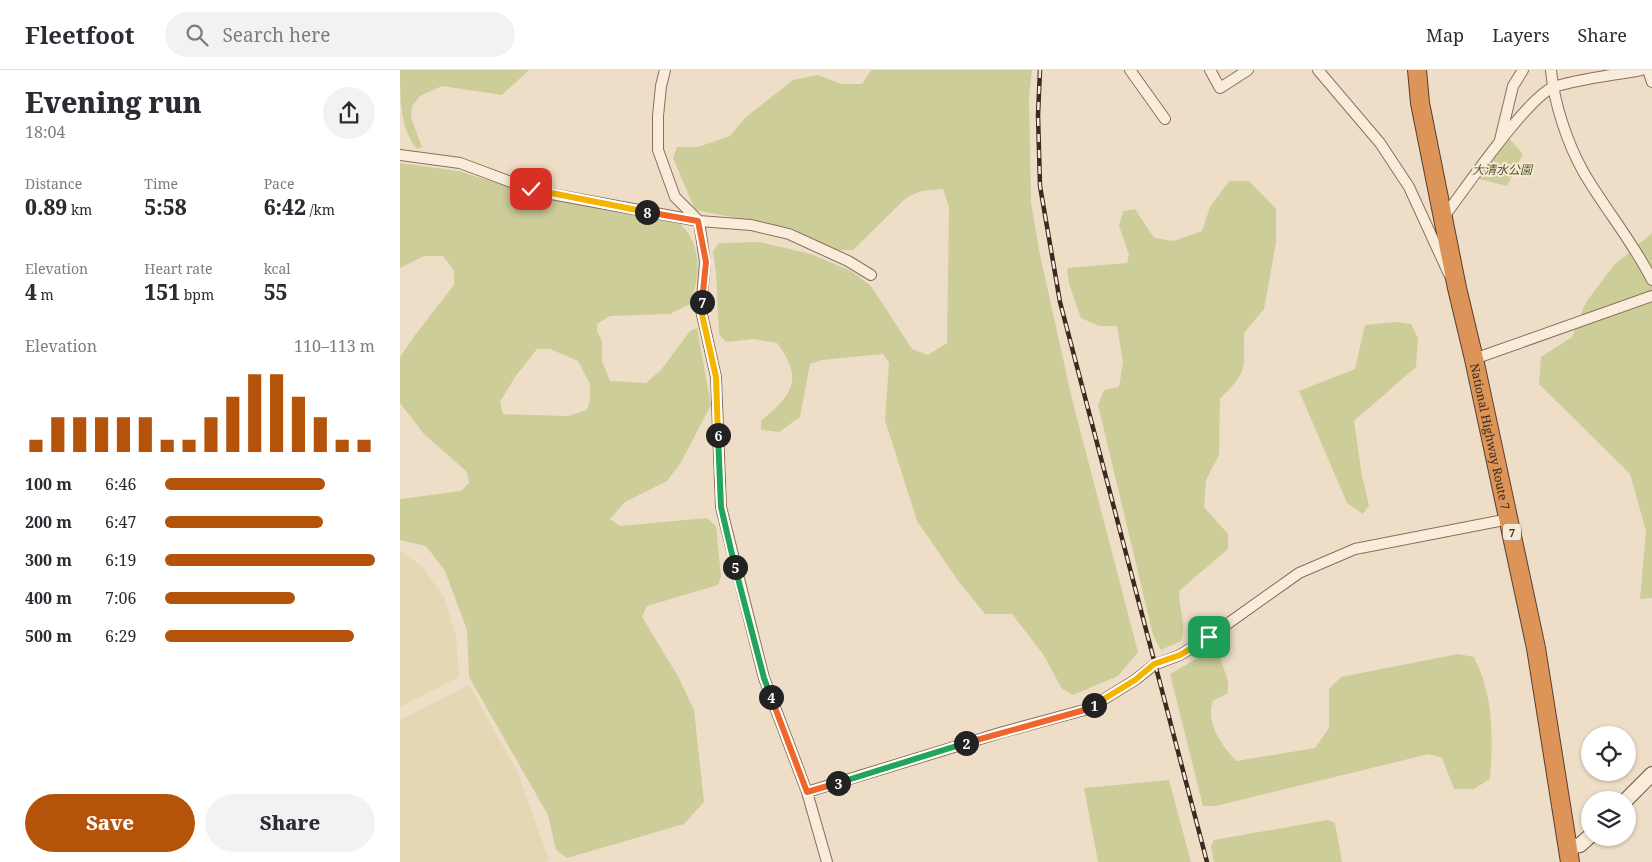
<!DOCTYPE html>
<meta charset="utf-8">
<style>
:root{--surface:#fff;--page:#f2f2f3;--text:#2b2b33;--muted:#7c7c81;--line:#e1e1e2;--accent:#b45309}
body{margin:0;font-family:"Noto Serif","Noto Sans JP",serif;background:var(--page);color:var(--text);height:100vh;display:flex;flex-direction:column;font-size:19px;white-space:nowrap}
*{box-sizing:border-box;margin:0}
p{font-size:16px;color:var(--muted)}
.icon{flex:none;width:28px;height:28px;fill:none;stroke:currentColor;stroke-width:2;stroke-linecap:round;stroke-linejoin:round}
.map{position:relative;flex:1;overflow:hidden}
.sheet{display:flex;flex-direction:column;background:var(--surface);width:400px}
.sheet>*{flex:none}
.buttons{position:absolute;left:1181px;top:656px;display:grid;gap:10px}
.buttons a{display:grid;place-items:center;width:55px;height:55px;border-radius:50%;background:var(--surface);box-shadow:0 1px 4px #0004;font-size:25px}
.pin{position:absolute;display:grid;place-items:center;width:42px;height:42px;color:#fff;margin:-21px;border-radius:10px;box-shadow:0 2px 8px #0006}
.km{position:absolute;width:25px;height:25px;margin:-12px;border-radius:50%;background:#222;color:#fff;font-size:14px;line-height:25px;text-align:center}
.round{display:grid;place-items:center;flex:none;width:52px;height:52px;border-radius:26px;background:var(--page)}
.headline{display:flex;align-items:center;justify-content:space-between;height:85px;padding:0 25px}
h1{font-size:28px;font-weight:800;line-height:38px}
.metrics{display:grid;grid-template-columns:repeat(3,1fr);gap:8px;height:85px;padding:5px 25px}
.metrics div{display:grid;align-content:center}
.metrics b{font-size:21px;font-weight:800}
.metrics small{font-size:14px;font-weight:400}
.metrics p{font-size:14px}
.chart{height:140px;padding:10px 25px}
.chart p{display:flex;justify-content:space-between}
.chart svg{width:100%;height:90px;margin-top:5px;stroke:var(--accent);stroke-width:6}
.cta{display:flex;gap:10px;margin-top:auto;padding:10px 25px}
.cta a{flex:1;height:58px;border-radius:30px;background:var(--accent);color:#fff;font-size:20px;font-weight:800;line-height:58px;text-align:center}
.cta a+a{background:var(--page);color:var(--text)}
ul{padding:0 25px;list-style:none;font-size:16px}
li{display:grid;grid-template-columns:80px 60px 1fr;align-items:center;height:38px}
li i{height:12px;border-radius:6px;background:var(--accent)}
header{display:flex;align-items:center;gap:30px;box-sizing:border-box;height:70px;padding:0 25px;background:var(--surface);border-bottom:1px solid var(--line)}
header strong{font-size:24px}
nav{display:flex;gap:28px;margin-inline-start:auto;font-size:18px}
.search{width:350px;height:45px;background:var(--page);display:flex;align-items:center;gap:12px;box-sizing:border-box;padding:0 18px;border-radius:28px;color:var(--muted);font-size:19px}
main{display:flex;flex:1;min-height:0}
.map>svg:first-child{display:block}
.farmland{fill:#e4d7b4}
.green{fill:#cdcd9a;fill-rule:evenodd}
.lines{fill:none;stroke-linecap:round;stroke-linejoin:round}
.street-casing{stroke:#8a705c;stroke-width:12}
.secondary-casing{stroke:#6c513f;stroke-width:16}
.highway-casing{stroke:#583e30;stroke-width:20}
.street{stroke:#f9ecda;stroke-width:10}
.secondary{stroke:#f9ecda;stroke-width:14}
.highway{stroke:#dd9459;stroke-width:18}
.rail-casing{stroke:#3b2a20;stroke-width:4.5}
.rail{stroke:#f6e9d6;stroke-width:2.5;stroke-dasharray:8;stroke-linecap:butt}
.split-1-casing{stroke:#fff;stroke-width:10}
.split-2-casing{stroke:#fff;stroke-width:10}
.split-3-casing{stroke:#fff;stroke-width:10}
.split-4-casing{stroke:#fff;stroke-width:10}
.split-5-casing{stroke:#fff;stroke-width:10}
.split-6-casing{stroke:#fff;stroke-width:10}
.split-7-casing{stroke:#fff;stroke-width:10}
.split-8-casing{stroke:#fff;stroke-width:10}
.split-9-casing{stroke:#fff;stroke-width:10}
.split-1{stroke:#f5b400;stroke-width:6}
.split-2{stroke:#f0652b;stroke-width:6}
.split-3{stroke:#22a559;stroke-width:6}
.split-4{stroke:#f0652b;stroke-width:6}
.split-5{stroke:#22a559;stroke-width:6}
.split-6{stroke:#22a559;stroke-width:6}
.split-7{stroke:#f5b400;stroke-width:6}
.split-8{stroke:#f0652b;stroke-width:6}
.split-9{stroke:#f5b400;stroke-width:6}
.labels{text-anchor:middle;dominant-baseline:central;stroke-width:4;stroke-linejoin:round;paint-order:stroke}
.shield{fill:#f6e9d6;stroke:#736357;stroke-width:1}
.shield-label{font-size:11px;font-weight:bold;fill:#3b2a20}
.park-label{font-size:12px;font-style:italic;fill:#505726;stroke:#f6e9d6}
.street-label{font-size:12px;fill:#3b2a20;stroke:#f6e9d6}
</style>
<header>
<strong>Fleetfoot</strong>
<div class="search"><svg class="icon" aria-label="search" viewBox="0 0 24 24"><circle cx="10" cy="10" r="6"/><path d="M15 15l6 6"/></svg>Search here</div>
<nav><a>Map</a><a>Layers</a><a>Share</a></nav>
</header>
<main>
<section class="sheet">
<div class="headline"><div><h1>Evening run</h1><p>18:04</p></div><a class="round"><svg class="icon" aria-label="share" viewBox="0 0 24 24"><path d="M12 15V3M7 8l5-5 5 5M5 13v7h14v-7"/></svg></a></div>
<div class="metrics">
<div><p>Distance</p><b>0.89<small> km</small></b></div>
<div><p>Time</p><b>5:58</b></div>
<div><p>Pace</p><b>6:42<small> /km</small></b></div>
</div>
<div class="metrics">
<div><p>Elevation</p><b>4<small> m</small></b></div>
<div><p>Heart rate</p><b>151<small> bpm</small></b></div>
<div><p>kcal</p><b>55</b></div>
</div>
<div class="chart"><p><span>Elevation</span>110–113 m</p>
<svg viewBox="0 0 160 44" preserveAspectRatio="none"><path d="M5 44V38M15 44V27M25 44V27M35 44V27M45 44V27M55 44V27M65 44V38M75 44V38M85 44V27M95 44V17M105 44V6M115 44V6M125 44V17M135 44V27M145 44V38M155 44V38"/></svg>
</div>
<ul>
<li><b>100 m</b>6:46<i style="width:76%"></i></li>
<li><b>200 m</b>6:47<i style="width:75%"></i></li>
<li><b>300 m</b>6:19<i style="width:100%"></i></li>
<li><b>400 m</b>7:06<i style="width:62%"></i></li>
<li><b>500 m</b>6:29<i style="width:90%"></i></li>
</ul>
<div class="cta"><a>Save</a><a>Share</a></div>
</section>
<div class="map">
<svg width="1252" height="792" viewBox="0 0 1252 792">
<rect width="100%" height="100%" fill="#efdec7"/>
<path class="farmland" d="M0 481 22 496 45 529 56 567 59 607 0 637Z
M69 615 118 703 149 790 145 792H0V650Z"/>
<path class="green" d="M0 0H129L102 25 42 16 20 26 12 36 11 48 22 77 17 79C0 59 0 28 0 0Z
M471 0H632L629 27 631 133 639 180 672 329 738 582 718 606 673 625 662 619 643 584 612 544H585L559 512 517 451 485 350 489 293 483 284 422 290 410 294 400 347 379 362 361 360V351C393 324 404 310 377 273L354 269 326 272 319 264 316 203 313 181 319 173 360 172 411 184 451 201 471 216 512 279 528 285 547 273 549 137 543 119 521 121 506 128 453 180H437L391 158 295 140 273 88 277 77H298L330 66 346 47 393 10 418 5 441 14H462Z
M1109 68 1123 84 1107 116 1079 109Z
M0 93 59 101 124 122 279 153C303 173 300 208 290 234L270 244 210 246 197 254V261L202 271V291L210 311 246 313 261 300 290 261 297 258 311 335 280 394 267 411 225 432 210 449 220 456 307 448 316 456 321 506 318 515 247 536 242 547 278 606 294 640 304 732 284 754 167 788 156 780 148 745 69 607 67 560 45 501 26 476 0 470V429L61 421 69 413 67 402 24 364 0 333V287L15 265 54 215V201L43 186H24L0 198ZM137 279H150L178 291 190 314V330L187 340 168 346 103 344 100 332 115 307Z
M829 111H849L876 139V173L864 239 844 263C844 302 848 300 820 329L819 385 806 410 804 437 828 464V479L779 521C779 539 787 556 781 571L761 580 753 565 698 335 704 320 719 317 723 292 717 256H699L681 248 669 214 667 198 727 193 729 185 719 156 723 141 735 139 754 168 774 171 802 161 810 137Z
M1252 163V528L1240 529 1246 461 1230 404 1139 314 1141 287 1172 267 1186 232 1214 195Z
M995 252 1011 254 1018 268 1016 297 954 351 962 406 969 435 963 444 947 433 899 321 955 299 965 255Z
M810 581H818L828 611V623L813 631C805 653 822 675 836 691L915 678 929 658V619L941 607 1058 584 1074 587C1094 627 1093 666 1090 709L1074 719H1054L1042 688 1029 684 816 736H803L770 604Z
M769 710 791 792H698L684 718Z
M928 750 935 753 942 792H814L811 776 814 770Z"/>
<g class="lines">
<defs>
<path id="street" d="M265 0 261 16 258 46V80L275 127 299 151 305 192 301 240 316 307 321 437 364 608 407 722 427 792
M730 0 765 49
M810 0 820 18 848 0
M918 0 980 73 1009 117 1049 204
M1151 0C1154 33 1167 73 1184 103 1205 139 1233 172 1252 210
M1248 0 1252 12
M1100 70 1113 16 1123 0
M0 85 60 93 135 121 299 151 351 155 389 164 448 191 471 205
M1043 148C1063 122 1127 27 1154 17 1177 9 1215 5 1241 0
M1074 289 1252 226
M407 722 603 662 688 639 735 610 754 595 780 585 809 567 899 503 955 479 1109 449"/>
<path id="secondary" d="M1226 730 1252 704
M1168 777 1180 775 1190 766"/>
<g id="highway">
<path id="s1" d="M1017 0 1020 33 1057 218 1074 289 1136 578 1170 792"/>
</g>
</defs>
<use href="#street" class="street-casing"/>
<use href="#secondary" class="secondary-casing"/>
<use href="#highway" class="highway-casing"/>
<use href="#street" class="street"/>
<use href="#secondary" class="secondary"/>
<use href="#highway" class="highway"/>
<defs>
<path id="rail" d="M640 0 638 45 640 116 660 232 807 792"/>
</defs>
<use href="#rail" class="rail-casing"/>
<use href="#rail" class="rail"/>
</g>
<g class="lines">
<defs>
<path id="split-1" d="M694 635 735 610 754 594 780 585 809 567"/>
<path id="split-2" d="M566 673 688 639 694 635"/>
<path id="split-3" d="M438 713 566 673"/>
<path id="split-4" d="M371 627 407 722 438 713"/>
<path id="split-5" d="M335 497 364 608 371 627"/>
<path id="split-6" d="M318 365 321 437 335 497"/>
<path id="split-7" d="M302 232 301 240 316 307 318 365"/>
<path id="split-8" d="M247 142 298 151 306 192 302 232"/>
<path id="split-9" d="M131 119 247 142"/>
</defs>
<use href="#split-1" class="split-1-casing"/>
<use href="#split-2" class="split-2-casing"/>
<use href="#split-3" class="split-3-casing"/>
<use href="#split-4" class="split-4-casing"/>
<use href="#split-5" class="split-5-casing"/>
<use href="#split-6" class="split-6-casing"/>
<use href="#split-7" class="split-7-casing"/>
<use href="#split-8" class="split-8-casing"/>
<use href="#split-9" class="split-9-casing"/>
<use href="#split-1" class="split-1"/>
<use href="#split-2" class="split-2"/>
<use href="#split-3" class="split-3"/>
<use href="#split-4" class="split-4"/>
<use href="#split-5" class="split-5"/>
<use href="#split-6" class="split-6"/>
<use href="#split-7" class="split-7"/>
<use href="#split-8" class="split-8"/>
<use href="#split-9" class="split-9"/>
</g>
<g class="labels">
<rect class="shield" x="1103" y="453.5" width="18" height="17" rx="4"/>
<g class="shield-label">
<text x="1112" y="462">7</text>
</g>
<g class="park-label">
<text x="1102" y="99">大清水公園</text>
</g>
<g class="street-label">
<text stroke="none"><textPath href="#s1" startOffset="374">National Highway Route 7</textPath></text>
</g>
</g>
</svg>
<div class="buttons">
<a><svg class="icon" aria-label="locate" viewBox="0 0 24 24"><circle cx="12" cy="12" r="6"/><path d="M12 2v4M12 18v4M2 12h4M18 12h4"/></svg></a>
<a><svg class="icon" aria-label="layers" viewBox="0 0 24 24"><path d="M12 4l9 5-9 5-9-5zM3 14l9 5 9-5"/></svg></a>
</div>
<div class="pin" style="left:809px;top:567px;background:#1e9e55"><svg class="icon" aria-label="arrive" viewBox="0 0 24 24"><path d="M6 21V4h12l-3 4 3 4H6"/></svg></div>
<div class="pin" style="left:131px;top:119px;background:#d93025"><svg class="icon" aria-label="check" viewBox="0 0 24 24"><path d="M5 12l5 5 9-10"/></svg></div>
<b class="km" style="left:694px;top:635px">1</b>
<b class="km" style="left:566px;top:673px">2</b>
<b class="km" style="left:438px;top:713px">3</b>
<b class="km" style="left:371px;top:627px">4</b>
<b class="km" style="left:335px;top:497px">5</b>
<b class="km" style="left:318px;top:365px">6</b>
<b class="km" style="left:302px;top:232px">7</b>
<b class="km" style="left:247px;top:142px">8</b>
</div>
</main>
